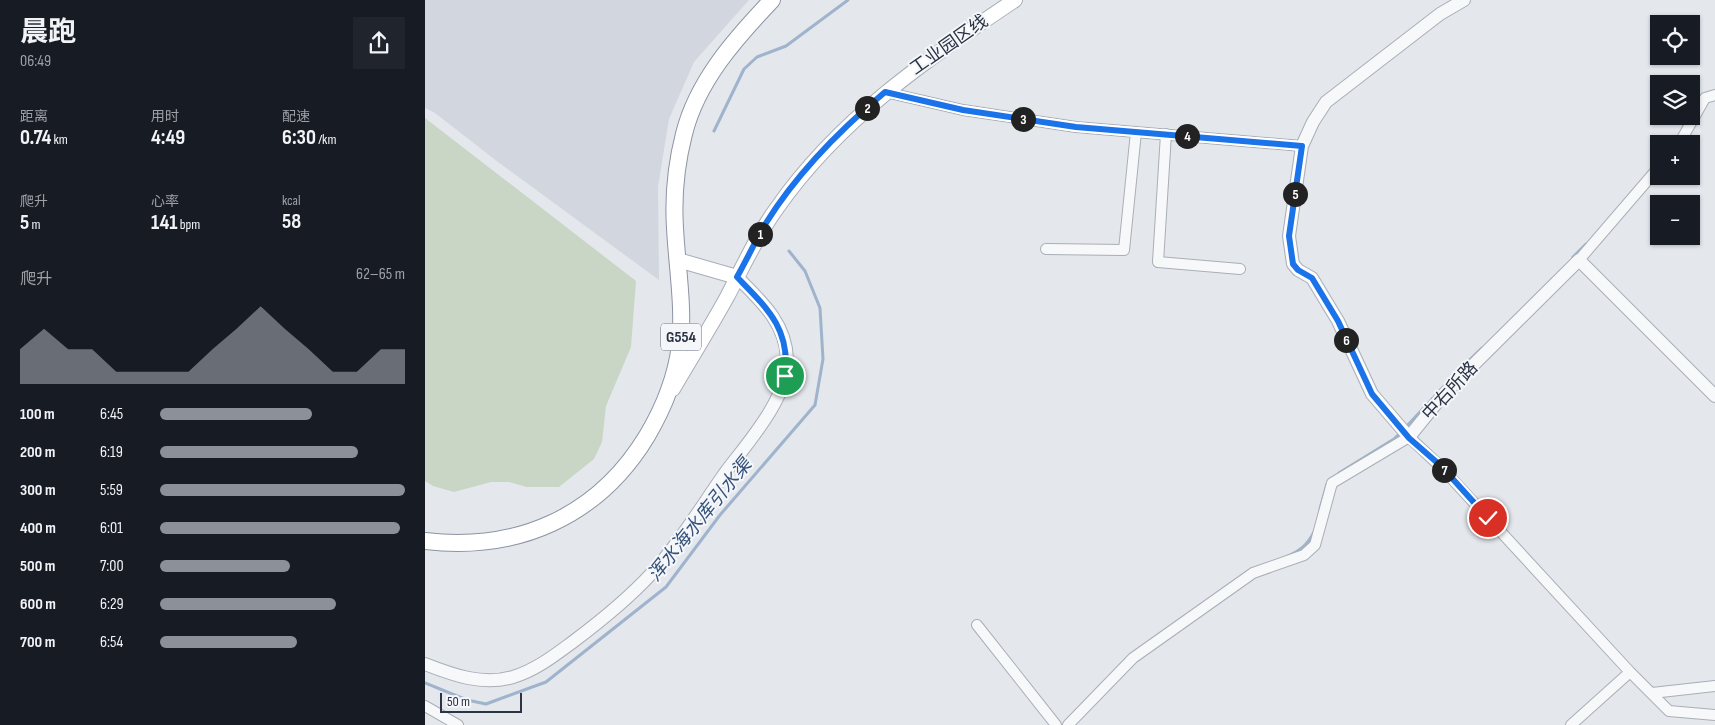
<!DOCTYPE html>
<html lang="zh">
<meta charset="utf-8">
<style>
:root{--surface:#171b24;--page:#20242c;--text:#f1f3f6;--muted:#9ea1a6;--accent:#8c9099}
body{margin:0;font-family:"Sofia Sans Condensed","Noto Sans SC",sans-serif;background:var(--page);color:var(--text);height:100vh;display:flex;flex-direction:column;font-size:19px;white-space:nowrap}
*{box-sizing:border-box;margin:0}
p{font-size:16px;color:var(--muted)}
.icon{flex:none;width:28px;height:28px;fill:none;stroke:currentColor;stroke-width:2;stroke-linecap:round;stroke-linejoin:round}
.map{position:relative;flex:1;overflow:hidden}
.sheet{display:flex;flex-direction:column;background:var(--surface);width:425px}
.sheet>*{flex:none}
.fabs{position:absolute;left:1225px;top:15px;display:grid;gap:10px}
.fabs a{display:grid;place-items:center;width:50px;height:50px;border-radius:0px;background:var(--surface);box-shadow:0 1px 4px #0004;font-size:25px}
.scale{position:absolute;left:15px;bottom:12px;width:82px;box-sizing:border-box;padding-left:5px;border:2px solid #2b3445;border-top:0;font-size:14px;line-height:18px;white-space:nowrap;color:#2b3445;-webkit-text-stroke:4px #f4f6f9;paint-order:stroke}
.pin{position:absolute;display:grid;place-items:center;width:42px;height:42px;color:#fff;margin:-21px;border:2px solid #fff;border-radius:50%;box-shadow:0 1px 5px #0007}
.km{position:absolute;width:25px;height:25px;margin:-12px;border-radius:50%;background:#222;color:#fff;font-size:14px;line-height:25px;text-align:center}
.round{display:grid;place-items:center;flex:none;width:52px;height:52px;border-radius:0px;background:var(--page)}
.overview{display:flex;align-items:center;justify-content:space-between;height:85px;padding:0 20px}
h1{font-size:28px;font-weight:700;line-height:38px}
.stats{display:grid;grid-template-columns:repeat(3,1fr);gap:8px;height:85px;padding:5px 20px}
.stats div{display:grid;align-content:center}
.stats b{font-size:21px;font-weight:700}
.stats small{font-size:14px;font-weight:400}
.stats p{font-size:14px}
.chart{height:140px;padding:10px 20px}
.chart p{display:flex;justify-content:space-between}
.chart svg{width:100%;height:90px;margin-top:5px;fill:var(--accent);opacity:.7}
ul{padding:0 20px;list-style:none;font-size:16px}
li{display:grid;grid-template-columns:80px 60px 1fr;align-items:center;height:38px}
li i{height:12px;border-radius:6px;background:var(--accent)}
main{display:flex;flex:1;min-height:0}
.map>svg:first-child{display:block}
.built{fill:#d2d6de}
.green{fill:#c9d6c5}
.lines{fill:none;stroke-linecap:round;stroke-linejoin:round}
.stream{stroke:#9fb4cc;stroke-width:3}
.minor-casing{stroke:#a9aeb7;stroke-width:12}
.tertiary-casing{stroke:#a9aeb7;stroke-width:14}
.secondary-casing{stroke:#a9aeb7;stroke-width:16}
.trunk-casing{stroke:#8b94a3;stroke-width:18}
.minor{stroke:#f7f8fa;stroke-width:10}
.tertiary{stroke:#f7f8fa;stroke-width:12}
.secondary{stroke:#fff;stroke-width:14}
.trunk{stroke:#fff;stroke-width:16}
.route-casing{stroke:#fff;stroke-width:10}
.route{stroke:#1a73e8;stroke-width:6}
.labels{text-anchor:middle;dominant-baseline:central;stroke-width:4;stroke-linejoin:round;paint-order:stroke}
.shield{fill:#f4f6f9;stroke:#676e7b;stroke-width:1}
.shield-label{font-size:16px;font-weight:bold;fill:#2b3445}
.street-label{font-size:18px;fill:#2b3445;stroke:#f4f6f9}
.water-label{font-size:19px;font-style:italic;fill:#34527a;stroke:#f4f6f9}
</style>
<main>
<section class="sheet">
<div class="overview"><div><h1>晨跑</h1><p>06:49</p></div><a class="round"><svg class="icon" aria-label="share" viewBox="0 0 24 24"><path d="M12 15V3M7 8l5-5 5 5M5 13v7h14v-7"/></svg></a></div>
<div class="stats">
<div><p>距离</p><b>0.74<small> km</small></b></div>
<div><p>用时</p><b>4:49</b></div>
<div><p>配速</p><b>6:30<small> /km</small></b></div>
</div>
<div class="stats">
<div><p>爬升</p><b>5<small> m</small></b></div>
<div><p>心率</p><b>141<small> bpm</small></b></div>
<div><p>kcal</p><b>58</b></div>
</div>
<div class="chart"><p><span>爬升</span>62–65 m</p>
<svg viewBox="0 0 160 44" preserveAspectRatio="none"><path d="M0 44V27L10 17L20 27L30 27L40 38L50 38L60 38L70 38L80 27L90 17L100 6L110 17L120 27L130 38L140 38L150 27L160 27V44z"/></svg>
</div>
<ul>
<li><b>100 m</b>6:45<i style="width:62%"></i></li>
<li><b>200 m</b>6:19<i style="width:81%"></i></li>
<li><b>300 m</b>5:59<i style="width:100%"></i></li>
<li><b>400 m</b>6:01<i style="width:98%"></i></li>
<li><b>500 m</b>7:00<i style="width:53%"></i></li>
<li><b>600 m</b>6:29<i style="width:72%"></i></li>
<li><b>700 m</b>6:54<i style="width:56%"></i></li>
</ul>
</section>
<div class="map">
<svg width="1290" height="725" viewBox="0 0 1290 725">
<rect width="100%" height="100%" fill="#e4e7ec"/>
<path class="built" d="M0 0H324L269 62 244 119 233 187 234 280 73 162 10 113 0 108Z"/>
<path class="green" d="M0 118 211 281 206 347 181 406 177 442 169 459 134 487H102L84 482H66L29 492 8 486 0 481Z"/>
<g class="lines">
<path class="stream" d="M1266 111 1278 95
M1259 125 1263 116
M289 131 319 69 332 57 361 46 423 0
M1148 257 1161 244
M1031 373 1057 348
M980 428 1008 398
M914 473 969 439 975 433
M895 509 902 484
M863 556C876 550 883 544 889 532
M0 683 42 700 61 704 121 682 241 587 295 515 390 405 398 359 395 308 380 271 364 251"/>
<defs>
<path id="minor" d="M460 92 538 110 651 127 877 146
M741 134 733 262 815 269
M1254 144 1280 98 1290 95
M621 249 699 250 711 132
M1154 260 1234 167
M552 625 631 725
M1227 693 1290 686
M0 706 33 725
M643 725 708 658 828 573 879 555 890 545 907 483 984 437 1016 467 1205 672 1244 711 1290 715
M1146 725 1205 672"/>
<path id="tertiary" d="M1039 0 1015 14 901 102 888 122 877 146 864 236 868 264 873 270 887 278 913 321 947 394 984 437 1018 395 1154 260 1290 396
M0 664C28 675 58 686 88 677 111 670 130 655 149 641 177 620 203 599 226 574 254 544 276 507 300 473 323 442 363 399 362 359 361 323 336 301 312 277"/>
<path id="secondary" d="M253 260 312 277
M248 389C266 358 285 328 302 297 318 267 332 235 352 208 414 119 502 59 590 0"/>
<path id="trunk" d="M0 541C92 552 173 517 222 436 238 409 251 377 255 345 259 306 252 267 250 228 248 196 251 165 259 134 272 81 311 38 347 0"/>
</defs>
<use href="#minor" class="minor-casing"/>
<use href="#tertiary" class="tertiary-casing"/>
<use href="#secondary" class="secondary-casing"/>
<use href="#trunk" class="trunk-casing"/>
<use href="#minor" class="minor"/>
<use href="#tertiary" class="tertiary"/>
<use href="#secondary" class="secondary"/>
<use href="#trunk" class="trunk"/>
</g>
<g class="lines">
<defs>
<path id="route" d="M360 376C366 329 342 308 312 277 322 259 331 240 341 223 372 173 416 129 460 92L538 110 651 127 877 146 864 236 868 264 873 270 887 278 913 321 947 394 984 438 1016 466 1063 518"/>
</defs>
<use href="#route" class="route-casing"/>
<use href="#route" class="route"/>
</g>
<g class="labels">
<rect class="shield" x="236" y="323.5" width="40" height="27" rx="4"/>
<g class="shield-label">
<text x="256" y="337">G554</text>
</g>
<g class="street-label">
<text transform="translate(524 45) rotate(-35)">工业园区线</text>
<text transform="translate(1025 391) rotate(-47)">中右所路</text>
</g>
<g class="water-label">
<text transform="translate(275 520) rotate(-51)">浑水海水库引水渠</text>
</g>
</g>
</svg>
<div class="fabs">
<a><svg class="icon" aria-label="locate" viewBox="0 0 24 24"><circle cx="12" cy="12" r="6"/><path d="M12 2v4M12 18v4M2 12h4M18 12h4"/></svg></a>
<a><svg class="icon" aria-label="layers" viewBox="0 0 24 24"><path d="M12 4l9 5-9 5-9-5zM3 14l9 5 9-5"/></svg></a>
<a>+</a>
<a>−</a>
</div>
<div class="scale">50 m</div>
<div class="pin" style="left:360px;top:376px;background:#1e9e55"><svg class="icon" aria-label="arrive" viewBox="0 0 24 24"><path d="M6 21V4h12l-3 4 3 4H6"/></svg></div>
<div class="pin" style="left:1063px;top:518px;background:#d93025"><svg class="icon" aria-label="check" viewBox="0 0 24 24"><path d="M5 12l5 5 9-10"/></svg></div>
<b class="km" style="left:335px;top:234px">1</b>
<b class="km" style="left:442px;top:108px">2</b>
<b class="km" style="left:598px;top:119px">3</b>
<b class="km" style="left:762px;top:136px">4</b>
<b class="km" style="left:870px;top:194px">5</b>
<b class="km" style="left:921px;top:340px">6</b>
<b class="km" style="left:1019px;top:470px">7</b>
</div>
</main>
